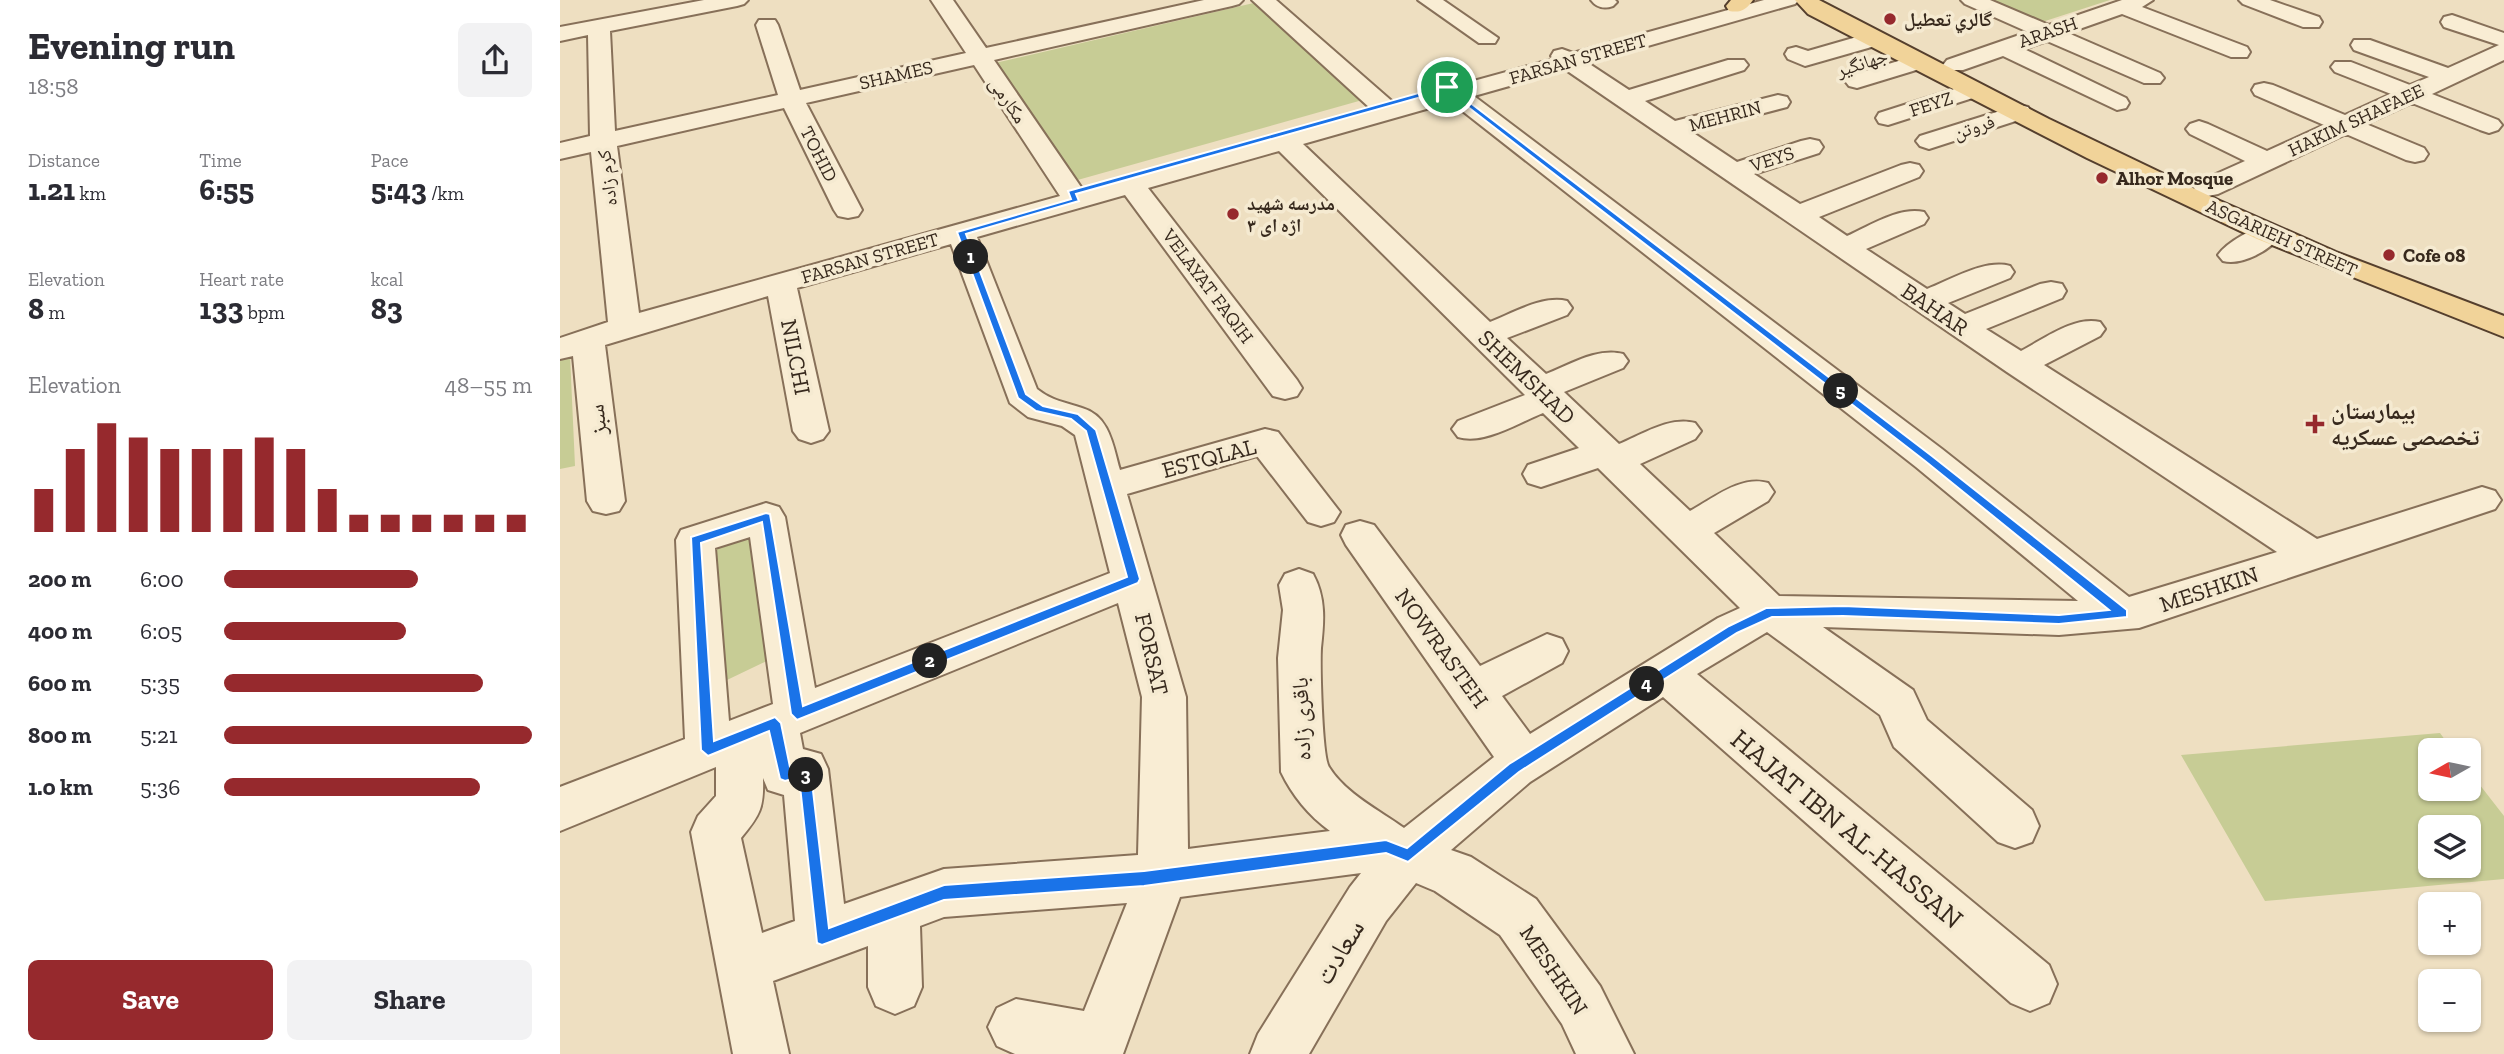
<!DOCTYPE html>
<meta charset="utf-8">
<style>
:root{--surface:#fff;--page:#f2f2f3;--text:#2b2b33;--muted:#7c7c81;--accent:#96292d}
body{margin:0;font-family:"Zilla Slab","Noto Naskh Arabic",serif;background:var(--page);color:var(--text);height:100vh;display:flex;flex-direction:column;font-size:26px;white-space:nowrap}
*{box-sizing:border-box;margin:0}
p{font-size:23px;color:var(--muted)}
.icon{flex:none;width:38px;height:38px;fill:none;stroke:currentColor;stroke-width:2;stroke-linecap:round;stroke-linejoin:round}
.map{position:relative;flex:1;overflow:hidden}
.panel{display:flex;flex-direction:column;background:var(--surface);width:560px}
.panel>*{flex:none}
.needle{width:46px;rotate:261deg}
.buttons{position:absolute;left:1858px;top:738px;display:grid;gap:14px}
.buttons a{display:grid;place-items:center;width:63px;height:63px;border-radius:10px;background:var(--surface);box-shadow:0 2px 5px #0004;font-size:35px}
.pin{position:absolute;display:grid;place-items:center;width:60px;height:60px;color:#fff;margin:-30px;border:4px solid #fff;border-radius:50%;box-shadow:0 2px 7px #0007}
.km{position:absolute;width:35px;height:35px;margin:-18px;border-radius:50%;background:#222;color:#fff;font-size:19px;line-height:35px;text-align:center}
.round{display:grid;place-items:center;flex:none;width:74px;height:74px;border-radius:10px;background:var(--page)}
.head{display:flex;align-items:center;justify-content:space-between;height:119px;padding:0 28px}
h1{font-size:38px;font-weight:700;line-height:52px}
.figures{display:grid;grid-template-columns:repeat(3,1fr);gap:10px;height:119px;padding:7px 28px}
.figures div{display:grid;align-content:center}
.figures b{font-size:30px;font-weight:700}
.figures small{font-size:19px;font-weight:400}
.figures p{font-size:19px}
.chart{height:196px;padding:14px 28px}
.chart p{display:flex;justify-content:space-between}
.chart svg{width:100%;height:126px;margin-top:7px;stroke:var(--accent);stroke-width:6}
.button{display:flex;gap:14px;margin-top:auto;padding:14px 28px}
.button a{flex:1;height:80px;border-radius:10px;background:var(--accent);color:#fff;font-size:28px;font-weight:700;line-height:80px;text-align:center}
.button a+a{background:var(--page);color:var(--text)}
ul{padding:0 28px;list-style:none;font-size:23px}
li{display:grid;grid-template-columns:112px 84px 1fr;align-items:center;height:52px}
li i{height:18px;border-radius:9px;background:var(--accent)}
main{display:flex;flex:1;min-height:0}
.map>svg:first-child{display:block}
.green{fill:#c7cc95;fill-rule:evenodd}
.lines{fill:none;stroke-linecap:round;stroke-linejoin:round}
.minor-casing{stroke:#877059;stroke-width:4}
.major-casing{stroke:#553f2d;stroke-width:4}
.minor{fill:#f9edd4;fill-rule:evenodd}
.major{fill:#f1d399;fill-rule:evenodd}
.route{fill:#1a73e8;stroke:#fff;stroke-width:2;fill-rule:evenodd}
.poi-dot{fill:#96292d;stroke:#f5ead1;stroke-width:2.5}
.labels{text-anchor:middle;dominant-baseline:central;stroke-width:7;stroke-linejoin:round;paint-order:stroke}
.far-poi-label{font-size:19px;font-weight:bold;fill:#37291d;stroke:#f5ead1;text-anchor:start}
.far-street-label{font-size:19px;fill:#37291d;stroke:#f5ead1}
.street-label{font-size:23px;fill:#37291d;stroke:#f5ead1}
.poi-label{font-size:23px;font-weight:bold;fill:#37291d;stroke:#f5ead1;text-anchor:start}
.near-street-label{font-size:28px;fill:#37291d;stroke:#f5ead1}
</style>
<main>
<section class="panel">
<div class="head"><div><h1>Evening run</h1><p>18:58</p></div><a class="round"><svg class="icon" aria-label="share" viewBox="0 0 24 24"><path d="M12 15V3M7 8l5-5 5 5M5 13v7h14v-7"/></svg></a></div>
<div class="figures">
<div><p>Distance</p><b>1.21<small> km</small></b></div>
<div><p>Time</p><b>6:55</b></div>
<div><p>Pace</p><b>5:43<small> /km</small></b></div>
</div>
<div class="figures">
<div><p>Elevation</p><b>8<small> m</small></b></div>
<div><p>Heart rate</p><b>133<small> bpm</small></b></div>
<div><p>kcal</p><b>83</b></div>
</div>
<div class="chart"><p><span>Elevation</span>48–55 m</p>
<svg viewBox="0 0 160 44" preserveAspectRatio="none"><path d="M5 44V29M15 44V15M25 44V6M35 44V11M45 44V15M55 44V15M65 44V15M75 44V11M85 44V15M95 44V29M105 44V38M115 44V38M125 44V38M135 44V38M145 44V38M155 44V38"/></svg>
</div>
<ul>
<li><b>200 m</b>6:00<i style="width:63%"></i></li>
<li><b>400 m</b>6:05<i style="width:59%"></i></li>
<li><b>600 m</b>5:35<i style="width:84%"></i></li>
<li><b>800 m</b>5:21<i style="width:100%"></i></li>
<li><b>1.0 km</b>5:36<i style="width:83%"></i></li>
</ul>
<div class="button"><a>Save</a><a>Share</a></div>
</section>
<div class="map">
<svg width="1944" height="1054" viewBox="0 0 1944 1054">
<rect width="100%" height="100%" fill="#eedfc1"/>
<path class="green" d="M1423 0H1550L1476 24Z
M698 2 806 99 514 181 435 63Z
M10 355 15 466 0 469V358Z
M189 535 211 659 167 680 151 548Z
M1880 733 1893 751H1871V789H1909V771L1944 816V879L1705 901 1621 755ZM1871 828H1909V866H1871Z"/>
<g class="lines">
<defs>
<path id="minor" d="M144 0H188L184 4 177 6 50 31 55 131 218 95 196 25 199 20H215L218 25 240 90 406 53 371 0H393L426 48 644 0H683L679 4 672 6 434 60 523 190 811 109 692 0H716L834 103 878 91 875 87 879 82 887 80 899 85 993 59 991 56 994 51 1002 49 1013 53 1204 0H1239L1235 4 1028 63 1069 90 1168 60H1184L1188 65 1184 70 1085 101 1115 121 1218 95 1227 97 1230 102 1227 107 1132 132 1177 162 1241 141 1250 139 1259 141 1263 147 1259 153 1194 174 1240 204 1341 165 1350 163 1359 165 1363 171 1359 177 1259 217 1287 236C1309 226 1340 206 1364 212L1368 218 1364 224 1306 249 1367 289C1391 280 1424 259 1450 266L1454 272 1450 278 1388 303 1405 314 1480 284 1491 282 1502 284 1506 291 1502 298 1426 329 1461 351C1484 339 1514 316 1540 322L1545 329 1540 336 1484 365 1757 539 1922 487 1935 491 1941 500 1935 509 1579 628 1499 635 1263 627 1353 690 1367 720 1472 810 1479 826 1472 842 1455 848 1438 842 1334 747 1320 715 1207 632 1137 674 1489 965 1497 984 1489 1003 1470 1011 1451 1003 1103 697 970 782 891 850 911 857 976 899 1040 986 1074 1054H1016L1002 1024 940 935 875 891 856 883 826 921 749 1054H690L698 1034 790 887 801 873 620 897 563 1054H455L437 1046 428 1027 437 1008 456 999 524 1011 567 903 384 917 360 926 362 987 354 1006 335 1014 316 1006 308 987V946L213 981 229 1054H173L131 832 138 816 156 796V767L0 831V787L125 739 116 540 121 530 206 503 219 507 225 517 255 688 550 573 515 435 502 426 468 417 450 403 391 244 237 288 269 431 263 439 251 443 239 439 233 431 208 296 45 345 65 501 59 511 46 514 33 511 27 501 13 356 0 359V338L48 322 31 152 0 159V143L30 136 28 35 0 41V27ZM414 65 500 196 79 313 57 146 224 108 274 210 278 216 288 218 298 216 302 210 246 103ZM1006 70 1447 372 1717 552 1569 597 1382 449 914 96ZM891 102 1356 467 1518 601 1219 596 1154 533 1208 501 1214 492 1208 483C1181 475 1154 498 1130 511L1080 464 1135 439 1141 431 1135 423C1110 416 1083 434 1059 444L1004 392 1063 368 1068 361 1063 354C1038 347 1009 365 986 374L947 338 1007 315 1012 308 1007 301C983 295 953 313 930 322L743 144ZM719 151 965 395 898 421 892 429 898 437C924 445 958 423 983 413L1019 448 968 465 963 474 968 483 981 487 1038 468 1180 608 1158 618 970 734 942 696 1002 663 1008 651 1002 639 987 634 920 666 814 525 800 521 786 525 781 535 786 545 934 757 844 828C819 810 786 794 769 767 762 757 760 664 761 648 764 621 766 598 753 574L739 569 725 574 719 585 723 610 718 658 721 772C732 795 749 816 770 831L628 849 626 697 567 494 697 456 748 522 761 526 774 522 780 512 718 432 705 429 560 470C553 446 550 416 522 408 505 402 492 401 477 389L417 237 565 195 713 396 725 399 737 396 742 388 737 380 588 188ZM190 537 213 704 169 721 155 548ZM558 603 582 697 578 855 384 869 284 904 268 769 261 754 243 749 240 733ZM203 778 208 790 224 795 235 921 202 933 181 838C200 815 204 808 203 778Z
M858 0H883L938 38 935 43H919Z
M1031 0H1055L1057 2 1053 6C1044 9 1037 8 1031 0Z
M1401 0H1430L1489 25 1562 0H1593L1582 7 1687 47 1690 52 1687 57H1671L1562 14 1508 33 1600 73 1604 78 1600 83H1584L1487 41 1464 49 1566 98 1569 103 1566 108 1557 110 1443 56 1403 70H1387L1383 65 1387 60 1468 32 1405 4Z
M1679 0H1710L1759 17 1762 22 1759 27H1743L1683 4Z
M1892 15 1944 33V60L1872 94 1938 120 1942 125 1938 130 1929 133 1920 130 1852 103 1806 124 1864 148 1868 154 1864 160 1855 162 1846 160 1786 134 1658 194 1648 196 1638 194 1634 188 1638 182 1685 161 1630 134 1626 129 1630 124 1639 121 1648 124 1707 151 1764 125 1695 95 1692 90 1695 85 1704 83 1713 85 1785 115 1831 94 1775 72 1771 67 1775 62H1791L1850 85 1869 77 1794 50 1791 45 1794 40H1810L1888 68 1939 45 1884 27 1881 22 1884 17Z
M1314 32 1322 34 1325 39 1322 44 1245 66 1228 59 1225 54 1228 49 1236 47 1248 51Z
M1358 55 1366 57 1370 62 1366 67 1297 88 1289 86 1285 81 1289 76Z
M1413 83 1422 85 1425 90 1422 95 1328 125 1319 123 1316 118 1319 113Z
M1459 105 1468 107 1471 112 1468 117 1369 149 1360 146 1356 141 1360 136Z
M1708 225 1718 228 1722 234C1711 250 1682 266 1663 261L1658 255C1668 241 1692 229 1708 225Z"/>
<path id="major" d="M1171 0H1193C1186 10 1181 13 1169 11L1166 6Z
M1235 0H1259L1489 119 1660 201 1776 252 1944 316V337L1697 239 1527 158 1304 43 1248 14Z"/>
</defs>
<use href="#minor" class="minor-casing"/>
<use href="#major" class="major-casing"/>
<use href="#minor" class="minor"/>
<use href="#major" class="major"/>
</g>
<path class="route" d="M887 85 1372 456 1567 610V617L1499 624 1283 616 1212 617 1177 633 959 772 848 862 826 853 584 886 384 900 262 945 257 943 239 777 225 781 220 779 209 731 148 756 141 750 131 537 206 513 210 514 243 706 567 577 526 431 511 419 476 411 458 398 397 232 511 199 508 191ZM886 90 1365 461 1549 610 1499 615 1283 606 1206 608 1169 626 949 764 847 848 826 840 584 871 384 885 269 928 250 765 245 763 230 767 221 723 215 717 154 741 141 543 202 522 231 714 237 720 578 583 580 579 536 430 518 414 483 406 466 394 406 234 519 201 516 194Z"/>
<g class="poi-dot">
<circle cx="1330" cy="19" r="7"/>
<circle cx="1542" cy="178" r="7"/>
<circle cx="673" cy="214" r="7"/>
<circle cx="1829" cy="255" r="7"/>
<path d="M1751.5 413.5h7v7h7v7h-7v7h-7v-7h-7v-7h7z"/>
</g>
<g class="labels">
<g class="far-poi-label">
<text x="1344" y="19">گالري تعطيل</text>
<text x="1556" y="178">Alhor Mosque</text>
<text x="687" y="203">مدرسه شهید<tspan x="687" dy="22">اژه ای ۳</tspan></text>
<text x="1843" y="255">Cofe 08</text>
</g>
<g class="far-street-label">
<text transform="translate(1488 32) rotate(-19)">ARASH</text>
<text transform="translate(1018 59) rotate(-16)">FARSAN STREET</text>
<text transform="translate(1302 63) rotate(-18)">جهانگیر</text>
<text transform="translate(336 75) rotate(-13)">SHAMES</text>
<text transform="translate(448 100) rotate(56)">مکارمی</text>
<text transform="translate(1371 104) rotate(-18)">FEYZ</text>
<text transform="translate(1165 116) rotate(-15)">MEHRIN</text>
<text transform="translate(1796 120) rotate(-25)">HAKIM SHAFAEE</text>
<text transform="translate(1414 127) rotate(-18)">فروتن</text>
<text transform="translate(259 154) rotate(63)">TOHID</text>
<text transform="translate(1212 159) rotate(-18)">VEYS</text>
<text transform="translate(47 178) rotate(-97)">کرم زاده</text>
<text transform="translate(1722 238) rotate(24)">ASGARIEH STREET</text>
<text transform="translate(310 258) rotate(-16)">FARSAN STREET</text>
<text transform="translate(648 286) rotate(53)">VELAYAT FAQIH</text>
</g>
<g class="street-label">
<text transform="translate(1375 309) rotate(34)">BAHAR</text>
<text transform="translate(236 357) rotate(79)">NILCHI</text>
<text transform="translate(967 377) rotate(44)">SHEMSHAD</text>
<text transform="translate(37 420) rotate(-97)">سبز</text>
<text transform="translate(649 458) rotate(-15)">ESTQLAL</text>
<text transform="translate(1649 589) rotate(-18)">MESHKIN</text>
<text transform="translate(882 648) rotate(54)">NOWRASTEH</text>
<text transform="translate(592 654) rotate(77)">FORSAT</text>
<text transform="translate(741 719) rotate(-92)">باقری زاده</text>
<text transform="translate(994 970) rotate(56)">MESHKIN</text>
</g>
<g class="poi-label">
<text x="1771" y="411">بیمارستان<tspan x="1771" dy="26">تخصصی عسکریه</tspan></text>
</g>
<g class="near-street-label">
<text transform="translate(1287 829) rotate(40)">HAJAT IBN AL-HASSAN</text>
<text transform="translate(779 952) rotate(-59)">سعادت</text>
</g>
</g>
</svg>
<div class="buttons">
<a><svg class="needle" viewBox="-14 -14 28 28"><path d="M0-13l5 13h-10z" fill="#e53935"/><path d="M0 13l5-13h-10z" fill="#7c7c81"/></svg></a>
<a><svg class="icon" aria-label="layers" viewBox="0 0 24 24"><path d="M12 4l9 5-9 5-9-5zM3 14l9 5 9-5"/></svg></a>
<a>+</a>
<a>−</a>
</div>
<div class="pin" style="left:887px;top:87px;background:#1e9e55"><svg class="icon" aria-label="arrive" viewBox="0 0 24 24"><path d="M6 21V4h12l-3 4 3 4H6"/></svg></div>
<b class="km" style="left:411px;top:257px">1</b>
<b class="km" style="left:370px;top:661px">2</b>
<b class="km" style="left:246px;top:775px">3</b>
<b class="km" style="left:1087px;top:684px">4</b>
<b class="km" style="left:1281px;top:391px">5</b>
</div>
</main>
